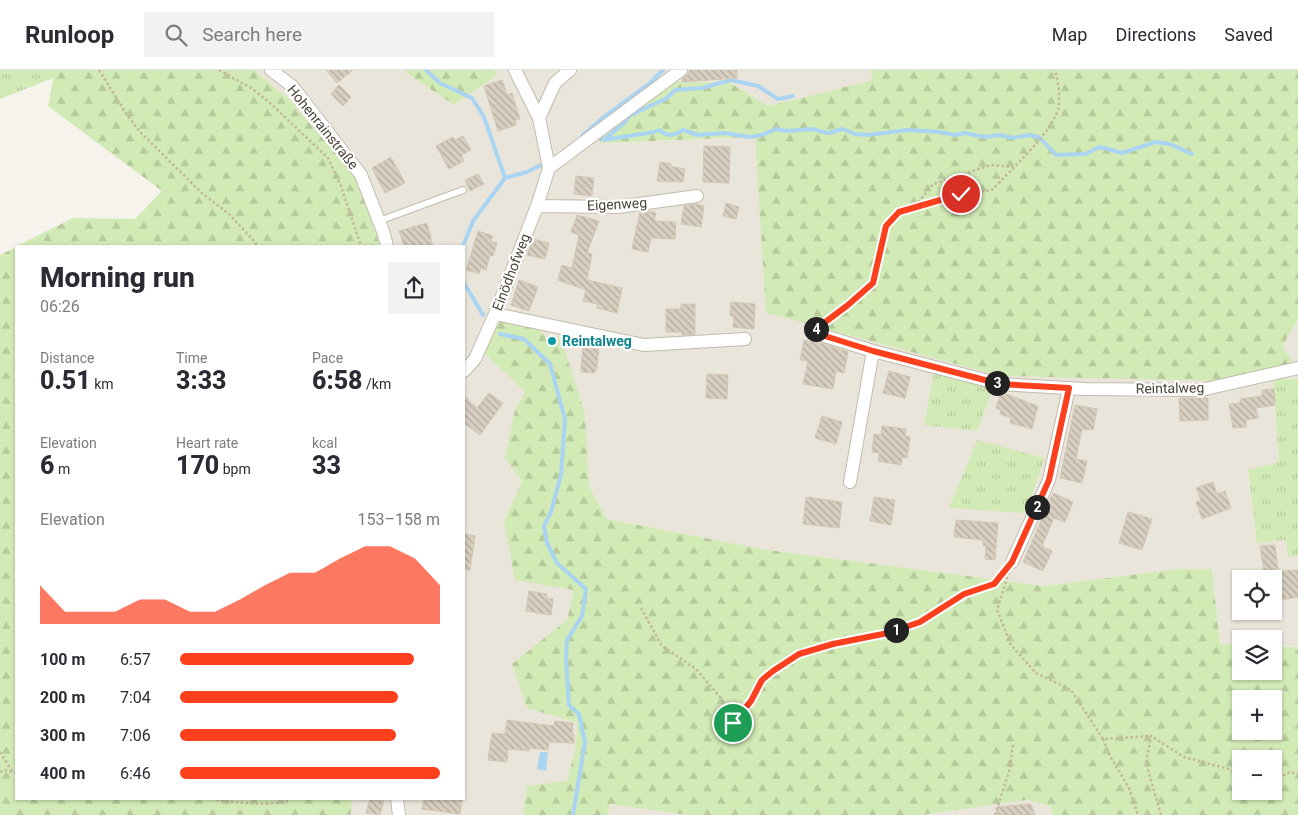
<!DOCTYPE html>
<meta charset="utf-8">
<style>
:root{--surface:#fff;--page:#f2f2f3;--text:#2b2b33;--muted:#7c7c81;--line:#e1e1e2;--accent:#fc3f1d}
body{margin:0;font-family:Roboto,sans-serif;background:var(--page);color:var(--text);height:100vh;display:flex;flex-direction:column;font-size:19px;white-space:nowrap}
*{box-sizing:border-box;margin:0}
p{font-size:16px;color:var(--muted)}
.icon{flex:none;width:28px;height:28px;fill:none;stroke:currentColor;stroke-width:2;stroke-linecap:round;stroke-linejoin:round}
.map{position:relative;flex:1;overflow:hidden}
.drawer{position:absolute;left:15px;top:175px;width:450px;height:555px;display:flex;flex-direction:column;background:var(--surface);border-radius:0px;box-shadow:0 1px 4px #0004}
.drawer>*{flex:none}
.tools{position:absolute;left:1232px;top:500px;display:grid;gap:10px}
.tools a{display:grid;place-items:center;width:50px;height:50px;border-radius:0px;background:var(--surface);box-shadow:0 1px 4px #0004;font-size:25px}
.pin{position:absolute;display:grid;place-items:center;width:42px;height:42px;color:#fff;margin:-21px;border:2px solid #fff;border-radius:50%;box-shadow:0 1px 5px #0007}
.km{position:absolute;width:25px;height:25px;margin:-12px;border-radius:50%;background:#222;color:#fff;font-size:14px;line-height:25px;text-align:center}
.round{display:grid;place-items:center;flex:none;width:52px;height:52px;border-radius:0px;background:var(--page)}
.overview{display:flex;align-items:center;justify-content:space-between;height:85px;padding:0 25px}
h1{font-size:28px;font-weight:800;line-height:38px}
.stats{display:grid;grid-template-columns:repeat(3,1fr);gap:8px;height:85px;padding:5px 25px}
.stats div{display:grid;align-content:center}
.stats b{font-size:25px;font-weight:800}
.stats small{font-size:14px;font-weight:400}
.stats p{font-size:14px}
.chart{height:140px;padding:10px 25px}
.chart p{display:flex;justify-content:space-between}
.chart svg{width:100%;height:90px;margin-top:5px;fill:var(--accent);opacity:.7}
ul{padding:0 25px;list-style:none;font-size:16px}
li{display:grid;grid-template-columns:80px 60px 1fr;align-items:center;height:38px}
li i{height:12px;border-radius:6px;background:var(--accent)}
header{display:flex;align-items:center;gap:30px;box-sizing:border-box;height:70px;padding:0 25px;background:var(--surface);border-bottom:1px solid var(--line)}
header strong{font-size:24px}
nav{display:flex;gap:28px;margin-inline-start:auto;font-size:18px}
.search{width:350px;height:45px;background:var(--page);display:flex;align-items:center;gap:12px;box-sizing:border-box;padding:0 18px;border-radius:0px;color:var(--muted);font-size:19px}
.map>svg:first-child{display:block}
.residential{fill:#eae5da;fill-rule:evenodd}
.grass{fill:url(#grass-tufts)}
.forest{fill:url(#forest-firs);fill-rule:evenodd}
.water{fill:#a9d4f2}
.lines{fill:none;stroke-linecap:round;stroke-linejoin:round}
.stream{stroke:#a9d4f2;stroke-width:4}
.building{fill:url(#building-back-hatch);stroke:#d3c7b4}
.lane-casing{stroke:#c2bbae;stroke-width:8}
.street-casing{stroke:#c2bbae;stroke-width:14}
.path{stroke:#c4b79f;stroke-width:2.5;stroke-dasharray:2.5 2.5;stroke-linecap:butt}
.lane{stroke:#fff;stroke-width:6}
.street{stroke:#fff;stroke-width:12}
.route-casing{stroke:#fff;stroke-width:10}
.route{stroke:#fc3f1d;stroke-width:6}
.culture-dot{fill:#0f9aa8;stroke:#fff;stroke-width:2}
.labels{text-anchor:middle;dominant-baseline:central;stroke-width:4.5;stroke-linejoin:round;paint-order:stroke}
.street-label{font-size:14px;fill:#4b4439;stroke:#fff}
.culture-label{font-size:14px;font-weight:bold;fill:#0d838f;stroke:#fff;text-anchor:start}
</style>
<header>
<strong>Runloop</strong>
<div class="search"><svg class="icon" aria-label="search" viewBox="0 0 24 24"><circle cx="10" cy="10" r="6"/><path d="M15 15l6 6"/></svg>Search here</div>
<nav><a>Map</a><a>Directions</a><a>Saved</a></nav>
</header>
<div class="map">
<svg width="1298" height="745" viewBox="0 0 1298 745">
<defs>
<pattern id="grass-tufts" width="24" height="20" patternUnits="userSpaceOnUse" patternTransform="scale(1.25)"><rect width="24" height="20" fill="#d2eab5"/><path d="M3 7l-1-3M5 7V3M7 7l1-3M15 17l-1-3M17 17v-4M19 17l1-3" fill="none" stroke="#b6ca9c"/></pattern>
<pattern id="forest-firs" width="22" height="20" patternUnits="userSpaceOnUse" patternTransform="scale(1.25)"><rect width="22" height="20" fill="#d2eab5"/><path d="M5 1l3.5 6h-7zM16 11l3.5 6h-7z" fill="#b6ca9c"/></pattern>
<pattern id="building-back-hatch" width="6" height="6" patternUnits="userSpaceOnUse" patternTransform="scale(1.25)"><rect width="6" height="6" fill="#d8cfc1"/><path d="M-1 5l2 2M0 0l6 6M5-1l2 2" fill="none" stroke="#b1aa9e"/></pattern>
</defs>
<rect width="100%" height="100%" fill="#f6f3ec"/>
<path class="residential" d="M254 0H402L454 35 497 4 494 0H870L874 10 768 36 731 13 601 73 755 67 1273 308 1279 392 1248 401 1257 472 1286 470 1288 487 1298 486V580L1295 577 1274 576V569H1241V575L1220 574 1212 500 1178 499 1044 516 768 480 607 449 589 416 585 344 554 274 549 272 536 254 484 283 525 322 515 340 522 411 504 451 574 520 568 550 512 594 527 638 577 653 576 675 567 712 527 716 523 745H351L352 729H464V176H380L378 167 288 28ZM1241 509H1274V541H1241Z
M1298 250V309L1283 308 1292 290 1282 277Z
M1027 730 1052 737V745H922Z
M610 734 687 745H608Z"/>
<path class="grass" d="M0 0H55L53 8 0 29Z
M934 302 993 319 977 361 924 355Z
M1273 308 1298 309V486L1288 487 1286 470 1257 473 1248 400 1279 392Z
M977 370 1045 388 1025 443 949 438Z"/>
<path class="forest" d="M55 0H254L288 28 356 107 380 176H17L73 148 135 149 162 121 48 36Z
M402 0H494L497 5 454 35Z
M870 0H1298V250L1282 277 1292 290 1283 308 1217 311 1001 306 766 243 755 67 601 73 596 63 640 31 677 12 731 13 768 36 873 10Z
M16 177V729H352L351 745H0V185Z
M499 249 536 254 549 272 554 274 557 269H561L585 344 589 416 607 449 768 480 1044 516 1178 499H1212L1220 574 1241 575V601H1274V577H1295L1298 580V745H1052V737L1027 730 922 745H687L610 734 608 745H523L527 716 567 711 576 675 577 653 527 638 512 594 567 550 574 520 515 510 504 451 522 411 505 388 515 340 525 322 484 283ZM1241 629H1274V661H1241ZM1241 689H1274V721H1241Z"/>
<path class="water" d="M540 682H548L546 701 537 699Z"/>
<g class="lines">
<path class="stream" d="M426 0 440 13 472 28 484 47 505 108 473 151 463 176
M582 66 605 46 650 13 663 0
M600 66 604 70 654 62 659 60C669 67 673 66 683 60L698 65 724 63 750 67 762 65 776 59 788 61 812 59 828 63 843 59 855 64 867 65 908 60 939 62 955 65 965 63 984 67 1000 65 1012 68 1030 65 1040 68 1056 85 1085 84 1100 77 1122 83 1156 72 1170 74 1192 84
M605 69 624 53 629 46 667 28 675 20 702 18 731 10 758 16 778 29 793 26
M505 108 527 102 541 95
M464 213 483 245
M500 264 524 269 550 294 565 349 561 405 551 442 544 456 547 473 557 493 586 519 582 546 567 570 566 588 569 635 579 644 585 672 573 745"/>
</g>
<path class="building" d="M326 0H353L337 13Z
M689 0H737V8L682 12V9L688 4Z
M502 10 507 25 512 23 520 49 515 50 516 55 498 61 484 16Z
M339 15 351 27 343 36 331 24Z
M463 66 471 80 461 85 464 91 449 99 436 76 453 67 455 70Z
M704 76 730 77 729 113 703 112Z
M391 87 405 113 385 123 372 98Z
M660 92 671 94 670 96 685 99 683 112 657 111Z
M478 104 484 114 470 121 465 110Z
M576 106 594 108 592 126 574 124Z
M726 133 739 137 736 149 723 146Z
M696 134 704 136 701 157 681 154 684 136Z
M648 141 656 143 654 151 676 152 675 169 651 168 648 182 632 179 640 142Z
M577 145 599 151 587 183 592 184 587 210 622 218 617 243 597 238 598 234 583 231 586 220 558 210 562 195 572 198 579 165 571 162Z
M427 153 433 176H404L399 161Z
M478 161 493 166 491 171 497 173 493 186 490 185 486 200 481 198 479 204 466 200Z
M533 169 549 173 545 189 527 185Z
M519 210 538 217 529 241 511 235Z
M731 232 755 234 754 259 733 257 734 246H730Z
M681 234H695V264L682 265V262H666V239H681Z
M804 270 824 274 848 282 844 303 836 301 833 319 803 314 808 291 800 290Z
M583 272 599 274 597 298 594 303 581 302Z
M889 301 910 307 905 328 883 323Z
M707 304 728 305 727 329 706 328Z
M1274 319 1275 335 1256 338 1258 348 1246 350V357L1233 358 1229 334 1240 333V329L1262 326V320Z
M1001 322 1038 336 1032 359 1010 353 1011 348 1000 344 1001 340 996 338Z
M489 323 503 333 480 365 464 353V326L477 338Z
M1179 328H1208V350L1180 351Z
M1075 335 1097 339 1093 360 1082 359 1076 389 1087 391 1082 413 1060 408Z
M822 346 842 352 836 374 815 368Z
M882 356 906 359 905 366 910 367 907 388 902 387 901 395 878 391 879 383 872 382 874 364 881 365Z
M1213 412 1217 424 1225 421 1231 438 1202 449 1196 432 1201 430 1196 418Z
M1053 423 1073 432 1065 452 1054 448 1042 476 1052 481 1043 501 1023 492Z
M806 427 842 432 839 458 803 454Z
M874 427 895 430 891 455 870 451Z
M1128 442 1152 449 1142 480 1119 473Z
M956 450 998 453 995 490 985 489 986 476H983V470L954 467Z
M464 464 475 466 470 500H464Z
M1275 475 1278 501 1298 500V527L1274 531V509H1265L1260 476Z
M529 521 547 524 546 528 553 529 551 545 526 541Z
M507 650 554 656 555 651 573 653 572 664H574V673L549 672 548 680 530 678 529 681 508 679 507 692 488 690 492 663 505 664Z
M370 729 384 731 380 745 366 743Z
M424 729H462L460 744 422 739Z
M1031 734 1035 745H997V737Z"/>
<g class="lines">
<defs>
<path id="lane" d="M379 151 463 120"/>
<path id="street" d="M271 0 292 16 361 105 384 164 387 176
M539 48 555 13 570 0
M549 98 681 0
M537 136 618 137 697 126
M495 244 644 275 745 269
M812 262 873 281 1000 314 1084 319 1201 320 1298 298
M464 301 475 289 495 244 537 136 549 98 539 48 515 0
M850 412 873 281
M1012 492 1049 410 1069 318
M397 729 399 745"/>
</defs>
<use href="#lane" class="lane-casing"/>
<use href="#street" class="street-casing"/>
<path class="path" d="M99 0 125 42 140 62 203 124 229 144 256 173 255 176
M219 0 251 18 270 33 328 88 341 116 361 176
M915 136 933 114 991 95 1013 97
M825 252 848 235 873 213 886 156 899 141 961 124 992 120C1009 102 1053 61 1058 39 1061 27 1058 12 1055 0
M1009 502 997 540 1011 575 1036 603 1071 620 1103 669 1151 666
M641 538 662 576 696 599 720 627 733 653
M727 665 733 653 751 631 761 610 773 601 799 584 833 574 888 563 920 552 964 524 994 514 1005 501
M1103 669 1110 686 1129 718 1138 745
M0 682 12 701
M0 702 5 700 16 703
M1274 710 1290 702 1298 704
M211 729C237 733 260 735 286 732L289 729
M995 745 1009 702 1013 675
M1161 745 1146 693 1151 666 1184 687 1229 699 1241 707"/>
<use href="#lane" class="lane"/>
<use href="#street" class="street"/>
</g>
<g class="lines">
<defs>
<path id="route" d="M733 653 751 631 762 610 773 601 799 584 833 574 888 563 920 552 964 524 994 514 1012 492 1049 410 1069 318 1000 314 873 281 812 262 848 235 873 213 886 156 899 142 961 124"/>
</defs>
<use href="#route" class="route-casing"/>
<use href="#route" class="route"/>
</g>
<circle class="culture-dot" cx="552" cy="271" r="5"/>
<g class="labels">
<g class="street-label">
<text transform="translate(323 57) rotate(51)">Hohenrainstraße</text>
<text transform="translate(617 134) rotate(-3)">Eigenweg</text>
<text transform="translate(511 202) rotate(-69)">Einödhofweg</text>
<text transform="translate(1170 318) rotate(-1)">Reintalweg</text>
</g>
<g class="culture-label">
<text x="562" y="271">Reintalweg</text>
</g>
</g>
</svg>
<div class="tools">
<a><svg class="icon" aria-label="locate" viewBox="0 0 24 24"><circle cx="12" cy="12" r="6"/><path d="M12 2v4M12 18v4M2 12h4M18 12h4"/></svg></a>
<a><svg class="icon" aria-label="layers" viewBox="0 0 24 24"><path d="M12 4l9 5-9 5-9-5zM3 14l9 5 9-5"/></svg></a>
<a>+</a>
<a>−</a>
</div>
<div class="pin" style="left:733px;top:653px;background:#1e9e55"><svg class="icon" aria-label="arrive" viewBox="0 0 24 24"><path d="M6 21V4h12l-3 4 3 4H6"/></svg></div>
<div class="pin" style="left:961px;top:124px;background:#d93025"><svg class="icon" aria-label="check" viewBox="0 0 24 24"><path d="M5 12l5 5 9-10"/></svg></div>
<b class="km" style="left:896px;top:560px">1</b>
<b class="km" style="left:1037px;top:437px">2</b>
<b class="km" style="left:997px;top:313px">3</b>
<b class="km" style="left:816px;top:259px">4</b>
<section class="drawer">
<div class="overview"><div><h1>Morning run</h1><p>06:26</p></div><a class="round"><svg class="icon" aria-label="share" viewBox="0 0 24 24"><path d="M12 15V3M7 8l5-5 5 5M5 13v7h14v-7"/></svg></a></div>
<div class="stats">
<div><p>Distance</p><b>0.51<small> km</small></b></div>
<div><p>Time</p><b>3:33</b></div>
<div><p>Pace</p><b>6:58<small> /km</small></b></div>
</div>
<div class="stats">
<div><p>Elevation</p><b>6<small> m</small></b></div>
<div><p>Heart rate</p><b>170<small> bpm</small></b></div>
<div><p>kcal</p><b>33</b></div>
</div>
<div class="chart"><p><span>Elevation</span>153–158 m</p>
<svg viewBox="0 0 160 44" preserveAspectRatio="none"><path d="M0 44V25L10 38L20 38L30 38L40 32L50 32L60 38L70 38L80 32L90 25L100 19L110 19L120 12L130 6L140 6L150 12L160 25V44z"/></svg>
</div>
<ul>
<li><b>100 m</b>6:57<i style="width:90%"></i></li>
<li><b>200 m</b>7:04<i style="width:84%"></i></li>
<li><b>300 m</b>7:06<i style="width:83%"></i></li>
<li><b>400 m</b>6:46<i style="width:100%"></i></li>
</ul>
</section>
</div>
